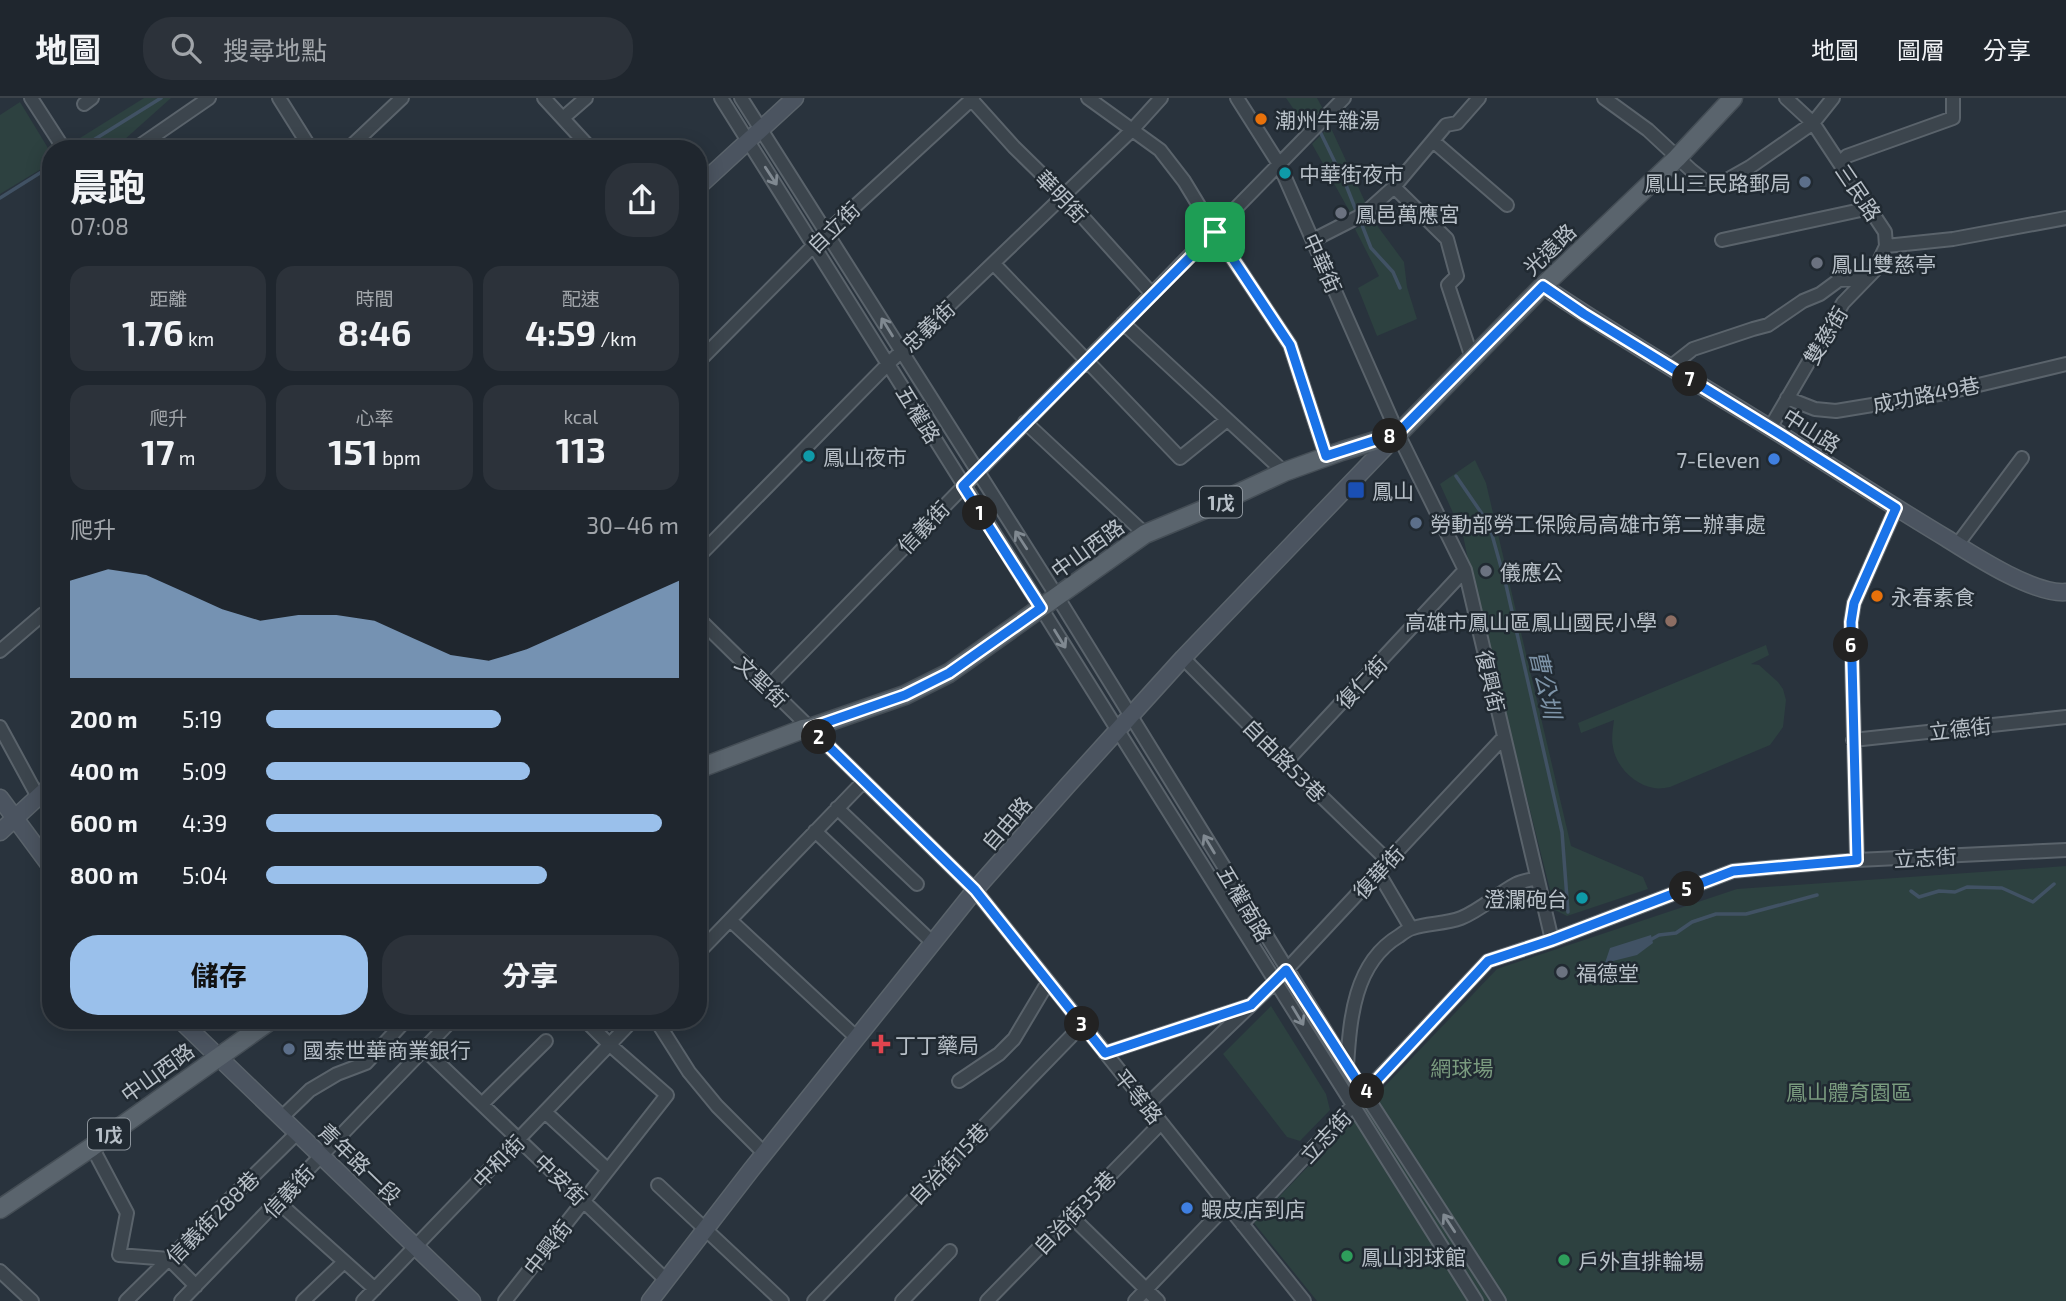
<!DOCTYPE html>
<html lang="zh-TW">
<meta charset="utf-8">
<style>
:root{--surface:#1f262e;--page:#2c323a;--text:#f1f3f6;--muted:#a1a5aa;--line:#3c434a;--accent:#9ac0eb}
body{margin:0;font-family:"Exo 2","Noto Sans TC",sans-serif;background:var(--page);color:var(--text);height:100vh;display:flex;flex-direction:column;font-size:26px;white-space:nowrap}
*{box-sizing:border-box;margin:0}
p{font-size:23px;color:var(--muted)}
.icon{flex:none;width:38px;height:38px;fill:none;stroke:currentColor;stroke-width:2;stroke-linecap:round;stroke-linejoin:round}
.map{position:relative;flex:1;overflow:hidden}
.details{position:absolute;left:42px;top:42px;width:665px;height:889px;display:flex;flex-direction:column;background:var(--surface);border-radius:28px;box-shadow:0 4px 18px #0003,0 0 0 2px var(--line)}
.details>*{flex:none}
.pin{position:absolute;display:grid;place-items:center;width:60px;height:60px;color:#fff;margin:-30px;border-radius:14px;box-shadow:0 4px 10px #0006}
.km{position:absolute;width:35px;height:35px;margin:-18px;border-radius:50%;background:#222;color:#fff;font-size:19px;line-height:35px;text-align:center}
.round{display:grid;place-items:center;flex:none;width:74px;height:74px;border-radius:28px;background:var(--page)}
.headline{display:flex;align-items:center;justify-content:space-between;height:119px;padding:0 28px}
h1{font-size:38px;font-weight:700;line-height:52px}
.stats{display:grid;grid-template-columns:repeat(3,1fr);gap:10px;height:119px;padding:7px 28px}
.stats div{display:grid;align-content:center;border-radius:18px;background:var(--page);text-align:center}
.stats b{font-size:35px;font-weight:700}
.stats small{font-size:19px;font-weight:400}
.stats p{font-size:19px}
.chart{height:196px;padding:14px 28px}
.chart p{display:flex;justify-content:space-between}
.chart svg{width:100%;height:126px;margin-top:7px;fill:var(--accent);opacity:.7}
.cta{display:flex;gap:14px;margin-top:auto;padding:14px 28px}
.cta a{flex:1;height:80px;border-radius:28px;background:var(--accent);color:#111;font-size:28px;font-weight:700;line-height:80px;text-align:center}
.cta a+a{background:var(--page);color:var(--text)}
ul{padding:0 28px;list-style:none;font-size:23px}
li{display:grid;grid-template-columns:112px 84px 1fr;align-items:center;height:52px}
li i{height:18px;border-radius:9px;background:var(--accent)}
header{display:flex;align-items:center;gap:42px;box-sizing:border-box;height:98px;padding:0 35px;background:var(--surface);border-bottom:2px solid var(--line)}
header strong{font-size:33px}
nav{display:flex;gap:38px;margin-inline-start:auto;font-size:24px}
.search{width:490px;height:63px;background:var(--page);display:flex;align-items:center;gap:18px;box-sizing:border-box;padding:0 24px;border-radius:28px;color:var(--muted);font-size:26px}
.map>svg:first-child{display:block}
.green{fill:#2d4140}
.water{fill:#415264}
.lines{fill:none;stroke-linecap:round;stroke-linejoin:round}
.stream{stroke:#415264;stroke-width:3.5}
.street-casing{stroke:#5a636b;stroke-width:16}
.secondary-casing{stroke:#5a636b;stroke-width:19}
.primary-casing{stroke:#454e56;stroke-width:21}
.street{stroke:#3c454d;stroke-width:12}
.secondary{stroke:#4b5460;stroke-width:16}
.primary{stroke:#5a646d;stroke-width:18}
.oneway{stroke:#808991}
.route-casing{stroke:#fff;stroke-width:14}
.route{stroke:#1a73e8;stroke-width:9}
.food-dot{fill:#e8710a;stroke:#212a32;stroke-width:2.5}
.culture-dot{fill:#0f9aa8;stroke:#212a32;stroke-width:2.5}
.service-dot{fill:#5c6f8a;stroke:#212a32;stroke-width:2.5}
.worship-dot{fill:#6b7280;stroke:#212a32;stroke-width:2.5}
.shop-dot{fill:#3f7fe0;stroke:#212a32;stroke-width:2.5}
.transit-dot{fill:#1a4fb4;stroke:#212a32;stroke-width:2.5}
.education-dot{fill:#8d6e63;stroke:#212a32;stroke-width:2.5}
.health-dot{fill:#e0444e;stroke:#212a32;stroke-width:2.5}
.leisure-dot{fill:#2e9e5b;stroke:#212a32;stroke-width:2.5}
.labels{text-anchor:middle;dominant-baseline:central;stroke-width:5;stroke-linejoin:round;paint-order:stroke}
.shield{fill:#212a32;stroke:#8b939b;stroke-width:2}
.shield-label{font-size:19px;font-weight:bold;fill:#b8c0c8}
.poi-label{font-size:21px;fill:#b8c0c8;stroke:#212a32;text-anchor:start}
.street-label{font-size:21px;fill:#b8c0c8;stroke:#212a32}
.park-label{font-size:21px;fill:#7a9b7f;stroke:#212a32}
.water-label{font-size:23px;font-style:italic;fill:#7d93a7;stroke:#212a32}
</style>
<header>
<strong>地圖</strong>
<div class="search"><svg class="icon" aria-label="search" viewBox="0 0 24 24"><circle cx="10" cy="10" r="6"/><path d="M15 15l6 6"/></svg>搜尋地點</div>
<nav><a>地圖</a><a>圖層</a><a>分享</a></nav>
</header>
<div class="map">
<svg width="2066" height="1203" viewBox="0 0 2066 1203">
<rect width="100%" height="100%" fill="#29333d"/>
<path class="green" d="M144 0H171L124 42 107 45 97 51H76L72 45Z
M1286 0H1317L1323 11 1306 29Z
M20 4 51 55V65L0 96V17Z
M1330 28 1367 108 1351 116 1312 46Z
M1373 122 1404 164 1407 189 1417 221 1377 238 1358 190 1379 178 1355 131Z
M1475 362 1486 385 1571 748 1643 779 1648 791 1567 818 1555 812 1471 477 1463 437 1440 386Z
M1766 547 1769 557 1751 566 1759 567 1778 584 1783 591 1786 602 1783 629 1770 647 1670 689C1665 690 1659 691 1654 690 1635 687 1616 669 1613 649 1611 640 1613 631 1614 622L1581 635 1578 625Z
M2066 768V1203H1317L1254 1125 1497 871 1737 791Z
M1271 908 1326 996 1330 1012 1300 1043 1287 1039 1223 956Z"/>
<path class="water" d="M1651 837 1653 845 1637 857 1605 865 1610 850Z"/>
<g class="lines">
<path class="stream" d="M1312 17 1346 87 1357 115
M79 51 161 0
M0 100 51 68
M1360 122 1371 150 1393 174 1400 190
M1456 378 1489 426 1506 487 1562 734 1568 814
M1911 793 1919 799 1939 793 1955 794 1967 789 2002 790 2033 804 2054 786
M1650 842 1659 837 1676 835 1692 824 1716 816H1746L1817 797"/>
<defs>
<path id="street" d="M31 0 64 51
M279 0 311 51
M544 0 591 51
M721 0 1476 1203
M741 0 1058 500 1347 968 1499 1203
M970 0 1014 49 1063 97 1152 196
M1088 0 1160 52 1184 83 1215 134 1290 247 1326 358
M1237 0 1279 66 1398 336 1465 472 1552 842
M1604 0 1648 32 1691 72 1706 84 1727 82 1750 69 1813 25 1833 0
M84 6 92 0
M563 20 586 0
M1433 43 1507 107
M135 51 209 0
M348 51 402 0
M1840 65 1847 58 1953 20V0
M1394 89 1447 141 1457 178 1448 187 1472 260
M1313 142 1364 116 1394 89 1446 27 1457 25 1479 0
M1722 142 1870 110
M1886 148 1953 141 2066 120
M994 166 1180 360 1227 322
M1123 225 1284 374
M698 264 827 134 973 0
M1670 269 1693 251 1753 231 1768 227 1803 203 1820 196 1839 182 1866 180
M1787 300 1815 311 1836 313 1945 295 2066 266
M1025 324 1145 436
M1770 330 1843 205 1875 172 1886 148 1885 134 1813 25 1786 0
M1957 447 2022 360
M698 459 888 266 1132 32 1161 0
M698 520 975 792 1304 1203
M0 553 43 516
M1183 560 1286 664 1388 763
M768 589C959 392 1152 196 1344 0
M0 629 38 699
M1853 642 2066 619
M1286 664 1465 472
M837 710 917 786
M815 733 933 845
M1857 762 1851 524 1854 505 1896 410
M1378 774 1411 830
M730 822 857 940
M698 855 864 683
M656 922 689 974 717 1008 764 1055
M424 951 666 1182
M1105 955 1248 908
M1347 968C1350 921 1354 865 1399 838 1403 835 1408 831 1413 830 1428 825 1445 826 1461 820 1481 812 1497 796 1516 786 1523 783 1530 782 1537 780
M959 983 999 956 1014 941 1048 884
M482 1006 546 943
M1147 1007 1276 883 1504 639
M545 1014 607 1071
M281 1020 310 992 337 976 366 965 406 922
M92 1049 127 1115 119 1157 169 1161 196 1188
M658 1087 782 1203
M278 1104 375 1191
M1070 1117 1158 1203
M1242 1126 1488 863 1552 842 1733 773 1857 762 2066 752
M0 1173 32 1203
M126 1203 297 1035
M181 1203 452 922
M303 1203 344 1164
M363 1203 633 922
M505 1203 667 997 610 947 585 922
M814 1203 1082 927
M902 1203 950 1153
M987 1203 1161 1025
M1135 1203 1227 1107"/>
<path id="secondary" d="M698 89 795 0
M1543 188C1621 241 1703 288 1783 338 1837 372 1891 407 1946 440 1973 457 2034 497 2066 494
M0 700 51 769
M0 734 51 687
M180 922 472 1203
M650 1203 751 1072 975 792 1068 687 1183 560 1398 336"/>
<path id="primary" d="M698 671 803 631 810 630 905 597 949 575 1145 436 1205 411 1284 374 1342 353 1398 336 1543 188 1677 60 1733 0
M0 1111 92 1049 271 922"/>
</defs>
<use href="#street" class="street-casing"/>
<use href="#secondary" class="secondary-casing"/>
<use href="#primary" class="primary-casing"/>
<use href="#street" class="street"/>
<use href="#secondary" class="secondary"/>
<use href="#primary" class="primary"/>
</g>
<defs><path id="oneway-shaft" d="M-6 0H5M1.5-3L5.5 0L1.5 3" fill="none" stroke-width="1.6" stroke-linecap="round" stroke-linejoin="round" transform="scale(1.75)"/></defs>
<g class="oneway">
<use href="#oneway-shaft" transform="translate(771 78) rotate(57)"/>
<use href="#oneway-shaft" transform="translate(887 229) rotate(-122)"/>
<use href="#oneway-shaft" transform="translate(1021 442) rotate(-123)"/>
<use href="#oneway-shaft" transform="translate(1060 541) rotate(58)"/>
<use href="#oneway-shaft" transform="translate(1209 746) rotate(-121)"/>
<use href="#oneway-shaft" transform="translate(1298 918) rotate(59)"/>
<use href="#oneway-shaft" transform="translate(1449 1125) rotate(-123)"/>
</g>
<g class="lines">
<defs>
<path id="route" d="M1215 134 1290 247 1326 358 1398 335 1543 188 1584 216 1784 339 1896 410 1854 505 1851 524 1857 762 1733 773 1552 842 1488 863 1365 995 1286 872 1251 907 1105 955 975 792 810 630 905 597 949 575 1041 510 963 388Z"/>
</defs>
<use href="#route" class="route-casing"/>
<use href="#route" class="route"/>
</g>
<g class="food-dot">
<circle cx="1261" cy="21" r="7"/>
<circle cx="1877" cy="498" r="7"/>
</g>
<g class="culture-dot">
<circle cx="1285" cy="75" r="7"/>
<circle cx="809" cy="358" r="7"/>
<circle cx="1582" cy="800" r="7"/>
</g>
<g class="service-dot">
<circle cx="1805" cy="84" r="7"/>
<circle cx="1416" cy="425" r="7"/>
<circle cx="289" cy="951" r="7"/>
</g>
<g class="worship-dot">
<circle cx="1341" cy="115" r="7"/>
<circle cx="1817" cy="165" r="7"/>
<circle cx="1486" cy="473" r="7"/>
<circle cx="1562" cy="874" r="7"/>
</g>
<g class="shop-dot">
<circle cx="1774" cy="361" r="7"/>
<circle cx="1187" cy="1110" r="7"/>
</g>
<rect class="transit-dot" x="1347" y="383" width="18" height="18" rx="3.5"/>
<circle class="education-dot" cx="1671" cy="523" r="7"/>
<path class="health-dot" d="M877.5 935.5h7v7h7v7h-7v7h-7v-7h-7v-7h7z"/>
<g class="leisure-dot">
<circle cx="1347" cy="1158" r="7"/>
<circle cx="1564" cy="1162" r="7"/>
</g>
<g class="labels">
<g class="shield">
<rect x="1200" y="388.5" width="42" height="31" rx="5"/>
<rect x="88" y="1020.5" width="42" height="31" rx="5"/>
</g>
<g class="shield-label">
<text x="1221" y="404">1戊</text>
<text x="109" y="1036">1戊</text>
</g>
<g class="poi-label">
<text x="1275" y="21">潮州牛雜湯</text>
<text x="1299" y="75">中華街夜市</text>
<text x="1791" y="84" text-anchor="end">鳳山三民路郵局</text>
<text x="1355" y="115">鳳邑萬應宮</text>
<text x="1831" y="165">鳳山雙慈亭</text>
<text x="823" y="358">鳳山夜市</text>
<text x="1760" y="361" text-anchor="end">7-Eleven</text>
<text x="1372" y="392">鳳山</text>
<text x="1430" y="425">勞動部勞工保險局高雄市第二辦事處</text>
<text x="1500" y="473">儀應公</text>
<text x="1891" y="498">永春素食</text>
<text x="1657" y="523" text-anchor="end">高雄市鳳山區鳳山國民小學</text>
<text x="1568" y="800" text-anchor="end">澄瀾砲台</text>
<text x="1576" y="874">福德堂</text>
<text x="895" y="946">丁丁藥局</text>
<text x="303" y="951">國泰世華商業銀行</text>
<text x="1201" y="1110">蝦皮店到店</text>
<text x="1361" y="1158">鳳山羽球館</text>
<text x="1578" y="1162">戶外直排輪場</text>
</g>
<g class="street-label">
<text transform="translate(1859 94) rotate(56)">三民路</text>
<text transform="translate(1062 98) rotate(46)">華明街</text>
<text transform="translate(833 129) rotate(-44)">自立街</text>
<text transform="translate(1549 151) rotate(-44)">光遠路</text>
<text transform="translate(1323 165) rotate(66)">中華街</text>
<text transform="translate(928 228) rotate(-43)">忠義街</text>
<text transform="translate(1825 237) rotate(-59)">雙慈街</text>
<text transform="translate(1926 296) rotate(-11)">成功路49巷</text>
<text transform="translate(919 316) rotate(58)">五權路</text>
<text transform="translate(1812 332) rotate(32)">中山路</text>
<text transform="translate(923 429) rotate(-46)">信義街</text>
<text transform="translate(1087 450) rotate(-36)">中山西路</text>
<text transform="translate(762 583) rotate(44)">文聖街</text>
<text transform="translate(1491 583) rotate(77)">復興街</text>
<text transform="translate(1361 584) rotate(-47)">復仁街</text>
<text transform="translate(1960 630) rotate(-6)">立德街</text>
<text transform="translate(1285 662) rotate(45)">自由路53巷</text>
<text transform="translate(1006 725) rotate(-49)">自由路</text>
<text transform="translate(1925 759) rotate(-3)">立志街</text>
<text transform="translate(1378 774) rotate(-47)">復華街</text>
<text transform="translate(1245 805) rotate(59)">五權南路</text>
<text transform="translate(157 974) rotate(-36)">中山西路</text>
<text transform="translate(1139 998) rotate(51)">平等路</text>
<text transform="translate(1325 1038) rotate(-47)">立志街</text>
<text transform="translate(498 1063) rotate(-46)">中和街</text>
<text transform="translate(360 1065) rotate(44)">青年路一段</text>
<text transform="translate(948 1065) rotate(-46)">自治街15巷</text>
<text transform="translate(561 1081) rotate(44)">中安街</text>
<text transform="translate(288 1093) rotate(-47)">信義街</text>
<text transform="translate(1074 1114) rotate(-46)">自治街35巷</text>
<text transform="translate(212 1119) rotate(-45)">信義街288巷</text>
<text transform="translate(547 1149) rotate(-52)">中興街</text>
</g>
<g class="park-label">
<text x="1462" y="969">網球場</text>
<text x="1849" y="993">鳳山體育園區</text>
</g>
<g class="water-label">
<text transform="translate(1546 586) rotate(77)">曹公圳</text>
</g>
</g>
</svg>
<div class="pin" style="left:1215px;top:134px;background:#1e9e55"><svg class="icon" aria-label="arrive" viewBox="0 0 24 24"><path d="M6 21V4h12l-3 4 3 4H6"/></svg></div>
<b class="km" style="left:980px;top:415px">1</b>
<b class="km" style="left:819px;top:639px">2</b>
<b class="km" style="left:1082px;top:926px">3</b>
<b class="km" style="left:1367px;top:993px">4</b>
<b class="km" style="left:1687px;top:791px">5</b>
<b class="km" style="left:1851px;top:547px">6</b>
<b class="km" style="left:1690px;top:281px">7</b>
<b class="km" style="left:1390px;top:338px">8</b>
<section class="details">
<div class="headline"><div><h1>晨跑</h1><p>07:08</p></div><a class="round"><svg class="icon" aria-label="share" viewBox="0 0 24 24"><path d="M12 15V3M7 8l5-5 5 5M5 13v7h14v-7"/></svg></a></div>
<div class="stats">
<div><p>距離</p><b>1.76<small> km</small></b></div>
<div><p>時間</p><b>8:46</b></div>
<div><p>配速</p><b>4:59<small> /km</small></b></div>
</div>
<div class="stats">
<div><p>爬升</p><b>17<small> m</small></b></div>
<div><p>心率</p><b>151<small> bpm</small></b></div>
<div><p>kcal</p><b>113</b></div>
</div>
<div class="chart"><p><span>爬升</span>30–46 m</p>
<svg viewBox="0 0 160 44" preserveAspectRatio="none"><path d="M0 44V10L10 6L20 8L30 14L40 20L50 24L60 22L70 22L80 24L90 30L100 36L110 38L120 34L130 28L140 22L150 16L160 10V44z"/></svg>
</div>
<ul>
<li><b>200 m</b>5:19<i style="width:57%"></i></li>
<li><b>400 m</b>5:09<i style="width:64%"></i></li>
<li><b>600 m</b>4:39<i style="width:96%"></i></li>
<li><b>800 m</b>5:04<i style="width:68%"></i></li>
</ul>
<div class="cta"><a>儲存</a><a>分享</a></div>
</section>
</div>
